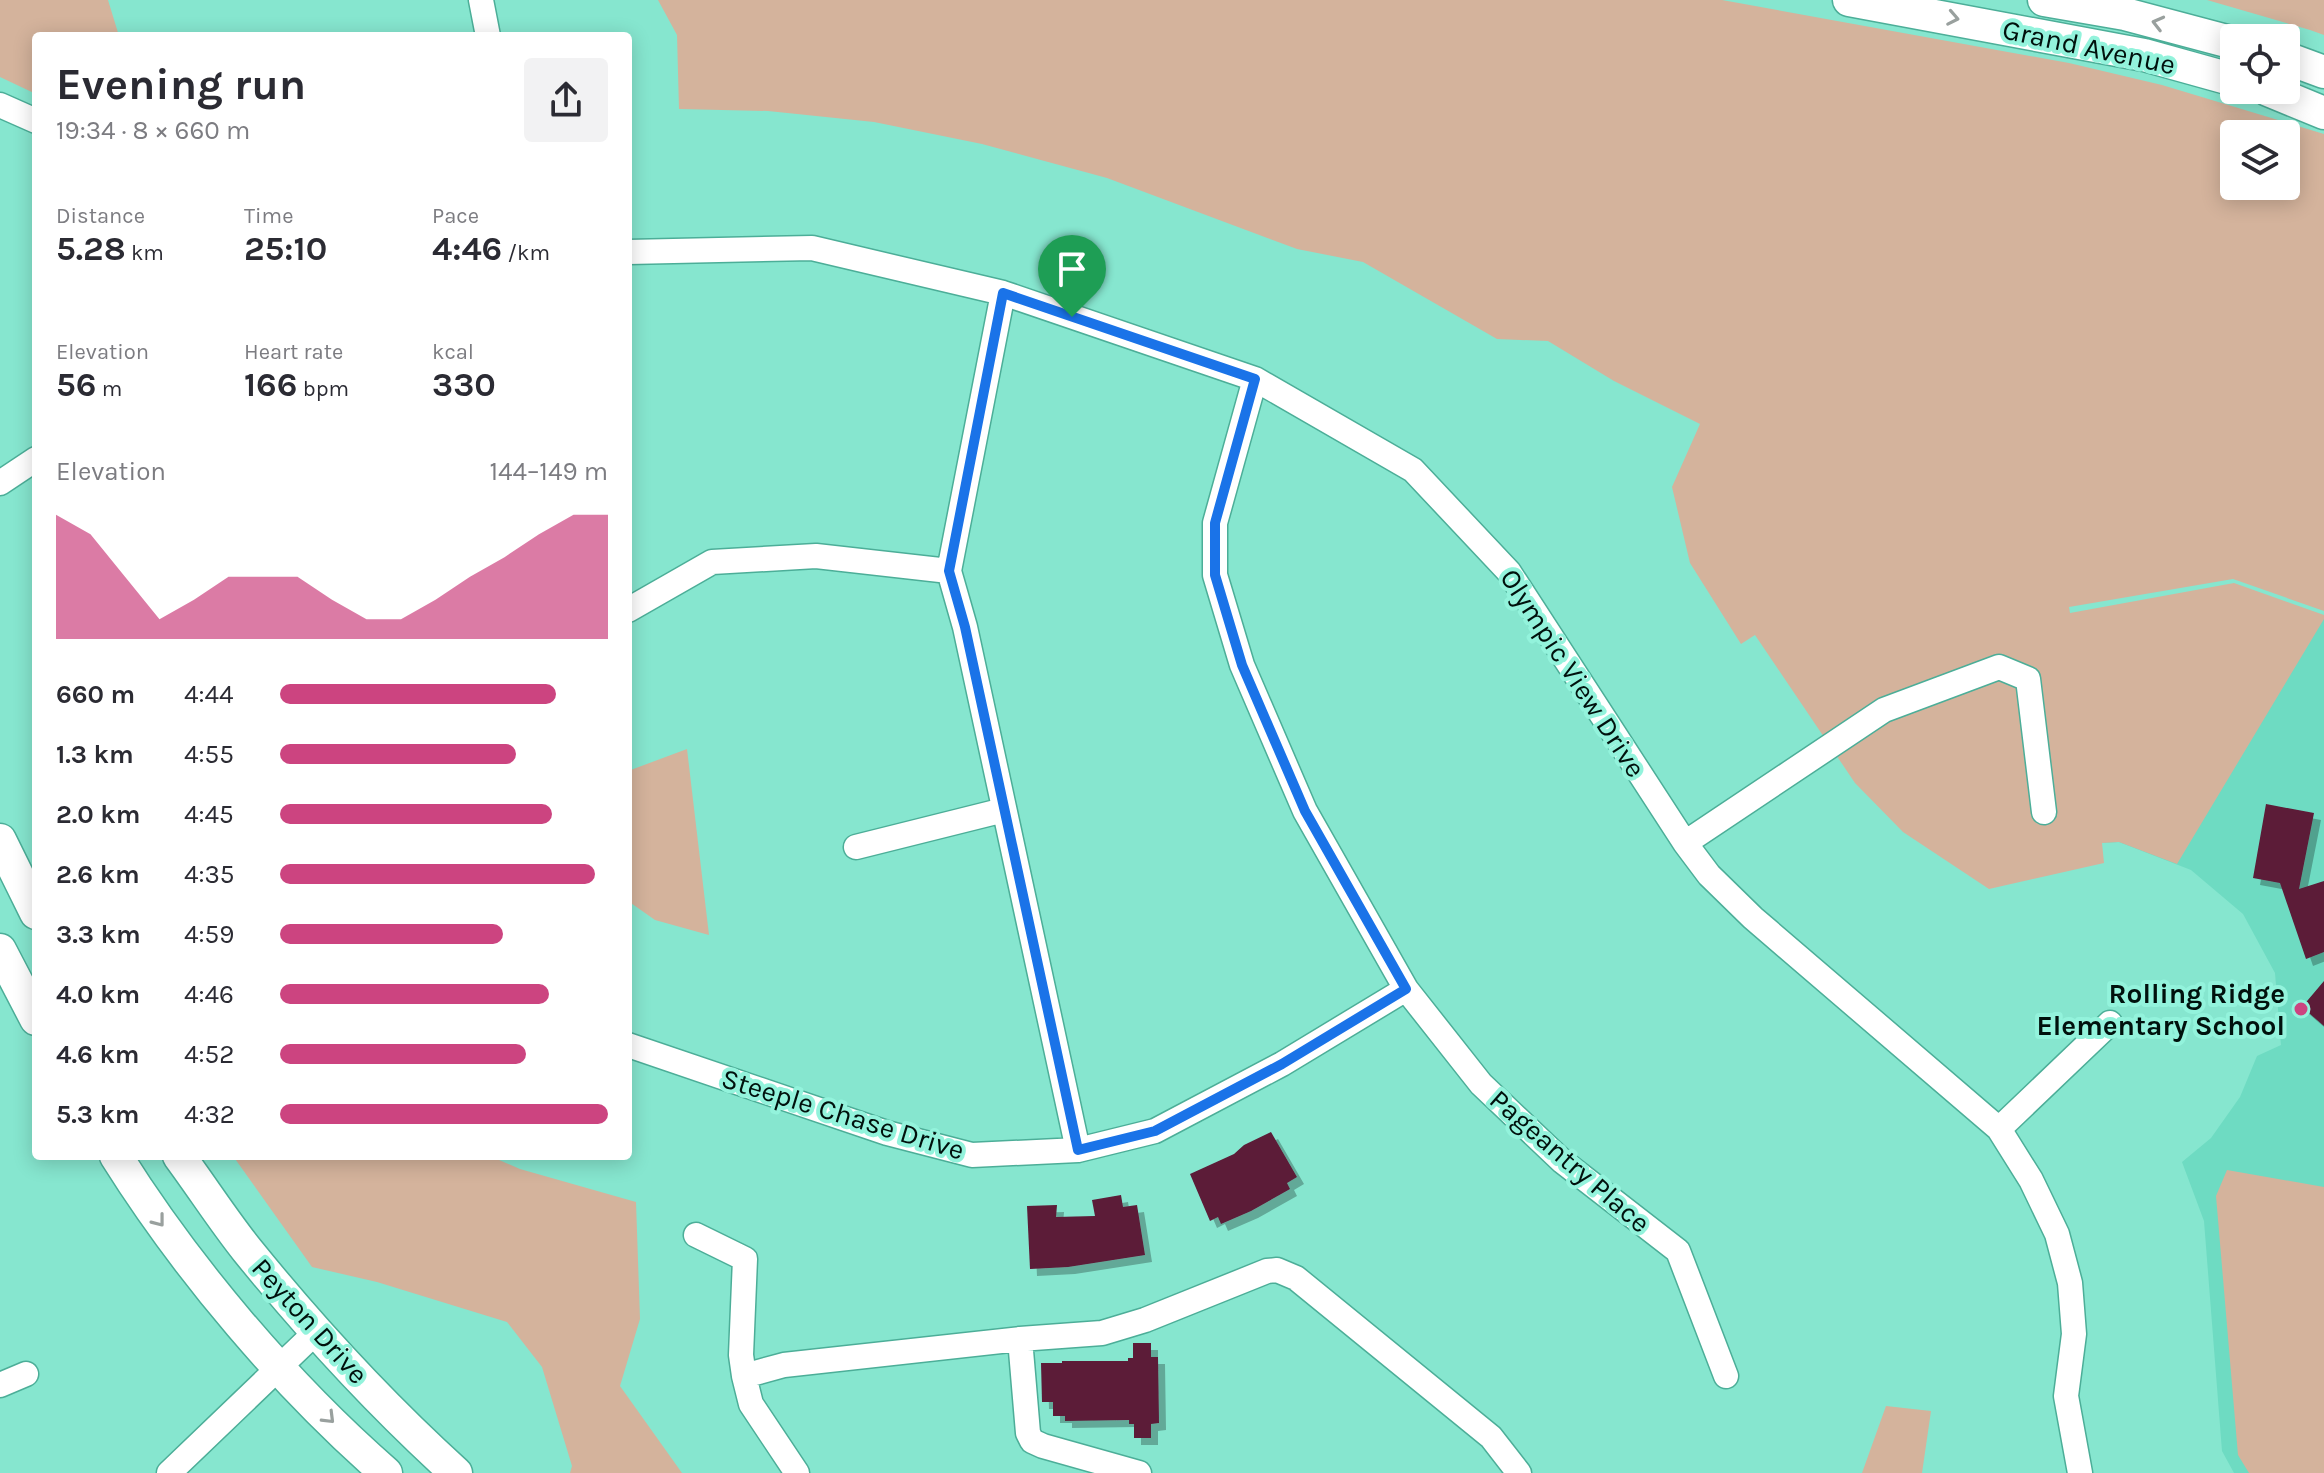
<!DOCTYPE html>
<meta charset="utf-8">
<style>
:root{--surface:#fff;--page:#f2f2f3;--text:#2b2b33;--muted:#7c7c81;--accent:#cc4480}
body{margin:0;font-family:Karla,sans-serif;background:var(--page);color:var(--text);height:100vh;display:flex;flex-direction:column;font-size:30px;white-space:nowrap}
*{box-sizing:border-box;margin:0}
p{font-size:26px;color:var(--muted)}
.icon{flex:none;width:44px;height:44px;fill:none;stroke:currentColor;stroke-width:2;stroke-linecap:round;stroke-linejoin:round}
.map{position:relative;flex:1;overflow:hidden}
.details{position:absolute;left:32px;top:32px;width:600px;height:1128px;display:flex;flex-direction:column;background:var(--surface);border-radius:8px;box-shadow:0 4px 20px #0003}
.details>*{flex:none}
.controls{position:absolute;left:2220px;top:24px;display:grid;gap:16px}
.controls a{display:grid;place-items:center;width:80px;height:80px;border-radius:8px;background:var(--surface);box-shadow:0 4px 20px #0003;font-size:40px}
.pin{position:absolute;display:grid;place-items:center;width:68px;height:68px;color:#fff;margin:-82px -34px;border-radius:50% 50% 50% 0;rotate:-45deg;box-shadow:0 0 8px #0007}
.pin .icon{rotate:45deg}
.round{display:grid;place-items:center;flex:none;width:84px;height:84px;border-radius:8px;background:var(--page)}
.summary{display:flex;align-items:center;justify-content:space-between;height:136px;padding:0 24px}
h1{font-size:44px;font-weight:700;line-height:60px}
.figures{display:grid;grid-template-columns:repeat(3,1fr);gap:12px;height:136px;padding:8px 24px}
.figures div{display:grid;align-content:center}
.figures b{font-size:34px;font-weight:700}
.figures small{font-size:22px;font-weight:400}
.figures p{font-size:22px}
.chart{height:224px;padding:16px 24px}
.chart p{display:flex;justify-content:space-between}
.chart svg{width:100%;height:144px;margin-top:8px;fill:var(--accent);opacity:.7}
ul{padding:0 24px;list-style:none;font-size:26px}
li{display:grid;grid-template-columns:128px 96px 1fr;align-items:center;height:60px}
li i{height:20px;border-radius:10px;background:var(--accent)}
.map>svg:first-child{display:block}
.built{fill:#6edbc2}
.green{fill:#d4b39c;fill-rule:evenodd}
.building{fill:#5b1b37;filter:url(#shadow)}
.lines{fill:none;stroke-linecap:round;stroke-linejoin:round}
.minor-casing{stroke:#4cae98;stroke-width:27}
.major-casing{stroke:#4cae98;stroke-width:35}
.minor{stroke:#fff;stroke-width:24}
.major{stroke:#fff;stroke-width:32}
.oneway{stroke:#99a09e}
.route-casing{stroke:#fff;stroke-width:16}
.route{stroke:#1a73e8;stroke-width:10}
.poi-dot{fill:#cc4480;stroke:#93f3dc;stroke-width:3}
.labels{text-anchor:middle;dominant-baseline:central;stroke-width:8;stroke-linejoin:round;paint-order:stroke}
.street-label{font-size:28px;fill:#00110d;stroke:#93f3dc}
.poi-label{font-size:28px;font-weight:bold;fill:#00110d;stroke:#93f3dc;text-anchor:end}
</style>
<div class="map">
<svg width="2324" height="1473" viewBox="0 0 2324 1473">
<defs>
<filter id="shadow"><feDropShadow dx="7" dy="7" stdDeviation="0" flood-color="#0004"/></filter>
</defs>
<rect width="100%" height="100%" fill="#86e6cf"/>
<path class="built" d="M2324 616V1473H2234L2222 1451 2204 1221 2182 1162 2211 1138 2240 1097 2257 1056 2281 1045 2275 973 2243 914 2191 870 2119 842 2101 843Z"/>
<path class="green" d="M0 0H108L119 36H36V94L0 77Z
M658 0H1722L2069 63 2162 85 2324 134V611L2233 579 2069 607 2070 613 2234 583 2324 615V619L2177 864 2119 842 2102 843 2104 863 1989 889 1903 832 1855 783 1755 635 1741 644 1690 563 1672 487 1700 424 1614 381 1548 341 1497 339 1363 262 1297 249 1107 178 982 144 874 122 768 111 679 109 677 35ZM2234 134H2286V186H2234Z
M2207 0H2324V35L2310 30Z
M687 749 709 935 655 920 628 901V771Z
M233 1156H490L520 1169 636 1202 640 1319 620 1386 682 1473H570L572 1466 542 1367 507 1322 377 1282 312 1267Z
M2227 1170 2324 1187V1473H2249L2238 1455 2216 1196Z
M1886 1406 1931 1411 1922 1473H1862Z"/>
<path class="building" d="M2266 804 2314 813 2299 889 2324 881V952L2306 959 2280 883 2253 878Z
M2324 981V1026L2302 1007Z
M1271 1132 1297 1177 1287 1183 1290 1189 1251 1211 1221 1224 1218 1217 1210 1221 1190 1174 1234 1154 1244 1145Z
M1121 1195 1123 1207 1137 1205 1145 1255 1068 1267 1030 1269 1027 1206 1057 1205 1056 1217 1095 1216 1092 1200Z
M1133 1343H1151V1357H1158L1159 1423 1151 1424V1438H1134V1424H1129V1420L1065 1421V1416H1053V1402H1042L1041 1363H1062V1361H1128V1358H1133Z"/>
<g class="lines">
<defs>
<path id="minor" d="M481 0 488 36
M0 105 36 121
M628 252 812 248 1003 293 1255 379 1413 470 1509 572 1685 843 1709 875 1753 918 1999 1129 2031 1180 2057 1234 2070 1283 2074 1334 2066 1396 2080 1473
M1003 293 949 571 965 627 1078 1150
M1255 379 1215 523V575L1242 665 1305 811 1406 989 1481 1084 1562 1161 1678 1251 1726 1376
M0 483 36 459
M628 610 712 562 816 556 949 571
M1685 843 1884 710 1999 667 2028 679 2044 812
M856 847 1004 810
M628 1045 887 1133 972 1155 1078 1150 1155 1131 1282 1064 1406 989
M1999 1129 2110 1023
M696 1235 745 1259 741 1355 744 1376
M0 1385 26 1374
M169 1473 317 1331
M797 1473 751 1404 744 1376 784 1365 1020 1339
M1139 1473 1043 1446 1032 1441 1028 1433 1020 1339 1102 1333 1145 1320 1267 1271 1277 1270 1296 1278 1491 1437 1519 1473"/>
<path id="major" d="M1849 0 2144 55 2234 80
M2044 0 2125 14 2234 43
M2286 58 2324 72
M2268 90 2324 113
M0 840 36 913
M0 950 36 1019
M116 1156C187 1269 286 1386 386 1473
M179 1156C202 1187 223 1220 247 1250 311 1329 381 1405 456 1473"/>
</defs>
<use href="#minor" class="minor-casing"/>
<use href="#major" class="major-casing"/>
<use href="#minor" class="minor"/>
<use href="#major" class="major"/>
</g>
<defs><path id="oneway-chevron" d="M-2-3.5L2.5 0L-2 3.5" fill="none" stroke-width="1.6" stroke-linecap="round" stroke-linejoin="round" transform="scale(2)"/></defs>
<g class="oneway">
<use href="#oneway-chevron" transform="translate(1953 18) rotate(11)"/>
<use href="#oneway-chevron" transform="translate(2158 23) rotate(-166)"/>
<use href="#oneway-chevron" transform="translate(159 1221) rotate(52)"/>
<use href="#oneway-chevron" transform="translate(329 1418) rotate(45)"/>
</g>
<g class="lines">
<defs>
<path id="route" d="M1003 293 1255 379 1215 523V575L1242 665 1305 811 1406 989 1282 1064 1155 1131 1078 1150 965 627 949 571Z"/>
</defs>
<use href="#route" class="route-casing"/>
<use href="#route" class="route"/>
</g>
<circle class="poi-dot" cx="2301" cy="1009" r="8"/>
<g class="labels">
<g class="street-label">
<text transform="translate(2089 47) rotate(12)">Grand Avenue</text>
<text transform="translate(1573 673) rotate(57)">Olympic View Drive</text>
<text transform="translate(843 1114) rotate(17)">Steeple Chase Drive</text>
<text transform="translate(1570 1161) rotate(41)">Pageantry Place</text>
<text transform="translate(310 1321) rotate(48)">Peyton Drive</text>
</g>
<g class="poi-label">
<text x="2285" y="993">Rolling Ridge<tspan x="2285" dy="32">Elementary School</tspan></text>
</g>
</g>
</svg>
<div class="controls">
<a><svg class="icon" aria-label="locate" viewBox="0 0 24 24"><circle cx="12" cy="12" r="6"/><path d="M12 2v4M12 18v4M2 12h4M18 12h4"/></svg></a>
<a><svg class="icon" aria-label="layers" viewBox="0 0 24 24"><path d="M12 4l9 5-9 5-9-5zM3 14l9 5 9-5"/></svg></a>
</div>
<div class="pin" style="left:1072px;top:317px;background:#1e9e55"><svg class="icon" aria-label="arrive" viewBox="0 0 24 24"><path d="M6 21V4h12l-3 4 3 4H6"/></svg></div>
<section class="details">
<div class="summary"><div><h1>Evening run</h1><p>19:34 · 8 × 660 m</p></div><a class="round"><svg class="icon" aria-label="share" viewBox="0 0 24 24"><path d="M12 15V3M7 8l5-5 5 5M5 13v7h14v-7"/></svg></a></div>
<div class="figures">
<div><p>Distance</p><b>5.28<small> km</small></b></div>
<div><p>Time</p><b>25:10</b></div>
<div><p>Pace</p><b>4:46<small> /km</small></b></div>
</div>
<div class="figures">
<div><p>Elevation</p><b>56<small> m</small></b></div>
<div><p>Heart rate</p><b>166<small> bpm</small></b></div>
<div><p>kcal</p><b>330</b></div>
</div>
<div class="chart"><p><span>Elevation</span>144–149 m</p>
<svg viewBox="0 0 160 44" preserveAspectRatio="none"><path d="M0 44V6L10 12L20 25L30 38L40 32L50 25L60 25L70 25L80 32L90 38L100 38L110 32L120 25L130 19L140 12L150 6L160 6V44z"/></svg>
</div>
<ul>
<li><b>660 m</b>4:44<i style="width:84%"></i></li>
<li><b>1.3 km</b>4:55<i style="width:72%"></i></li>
<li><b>2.0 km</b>4:45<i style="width:83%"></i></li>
<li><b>2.6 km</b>4:35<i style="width:96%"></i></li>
<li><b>3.3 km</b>4:59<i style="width:68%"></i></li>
<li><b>4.0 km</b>4:46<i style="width:82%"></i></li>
<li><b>4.6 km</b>4:52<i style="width:75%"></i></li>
<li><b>5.3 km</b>4:32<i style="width:100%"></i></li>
</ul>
</section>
</div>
